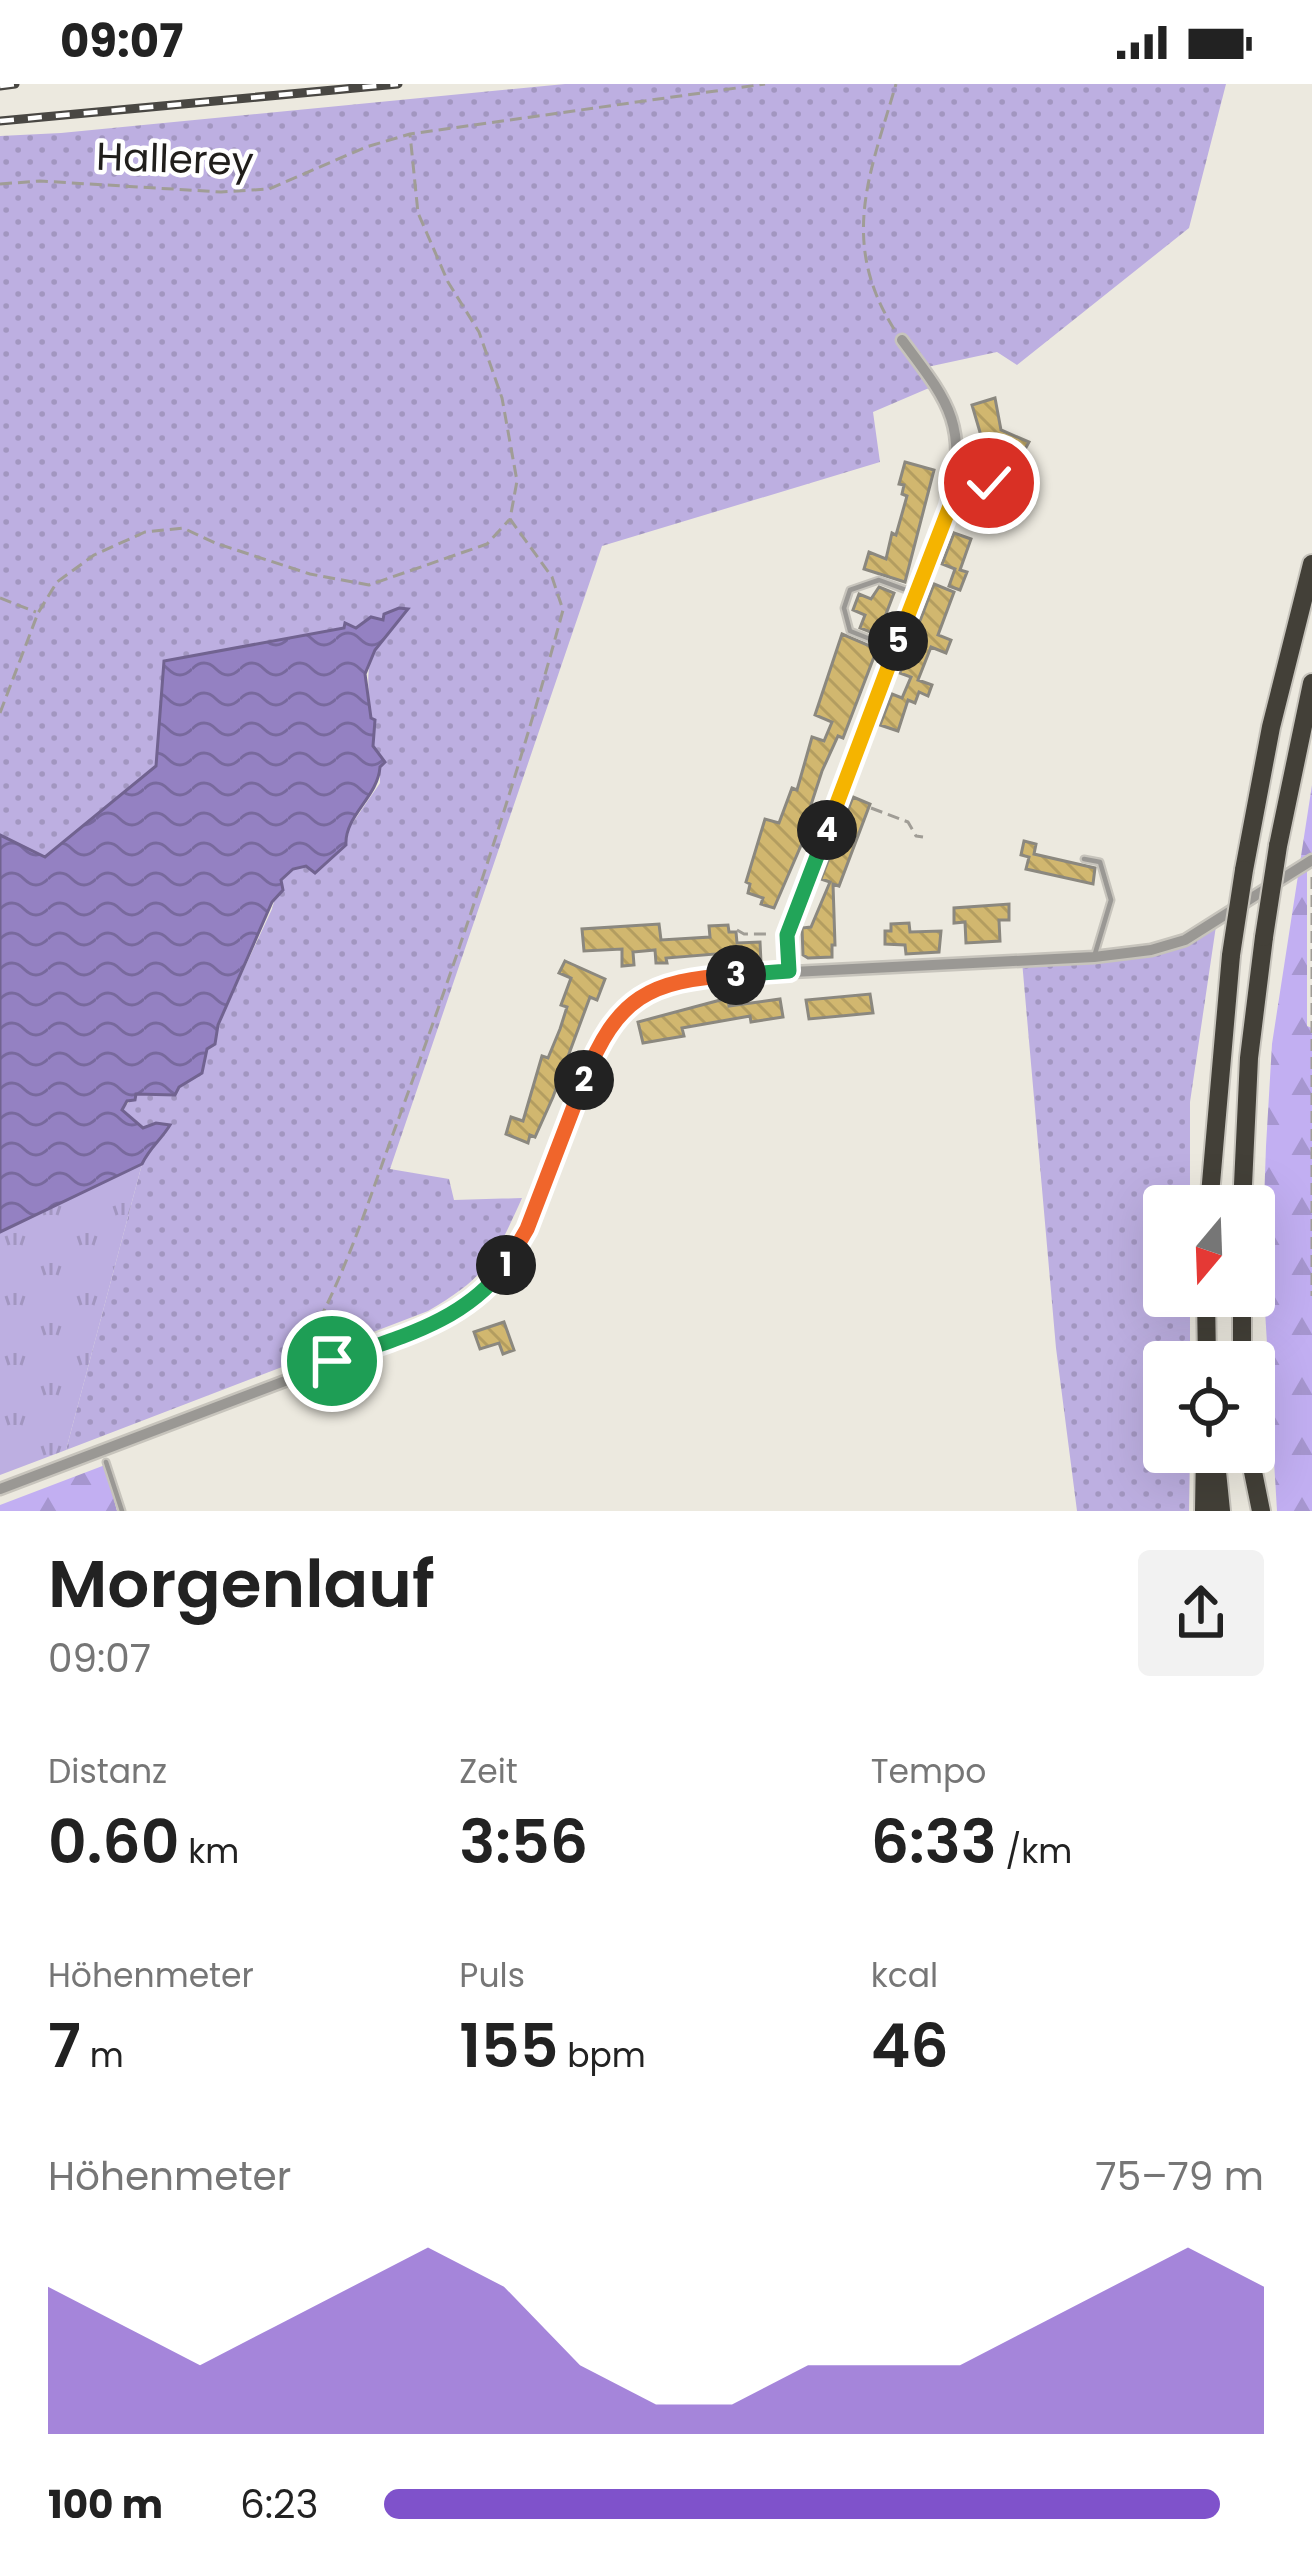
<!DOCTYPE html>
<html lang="de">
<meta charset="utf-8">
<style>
:root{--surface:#fff;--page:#f2f2f2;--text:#222;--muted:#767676;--accent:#7f52cb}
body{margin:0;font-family:Poppins,sans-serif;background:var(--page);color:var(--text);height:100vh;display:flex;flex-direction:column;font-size:45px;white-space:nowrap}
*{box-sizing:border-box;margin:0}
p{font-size:39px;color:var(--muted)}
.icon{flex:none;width:66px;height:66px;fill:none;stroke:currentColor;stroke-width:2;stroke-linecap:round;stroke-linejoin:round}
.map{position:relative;height:1427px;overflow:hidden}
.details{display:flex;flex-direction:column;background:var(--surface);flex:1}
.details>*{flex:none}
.needle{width:78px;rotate:199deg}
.tools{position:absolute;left:1143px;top:1101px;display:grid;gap:24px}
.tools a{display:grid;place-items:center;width:132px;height:132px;border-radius:12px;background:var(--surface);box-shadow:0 12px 48px #0002;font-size:60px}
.pin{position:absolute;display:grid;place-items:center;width:102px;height:102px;color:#fff;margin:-51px;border:6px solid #fff;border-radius:50%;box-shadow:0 3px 12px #0007}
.km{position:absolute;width:60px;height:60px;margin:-30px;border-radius:50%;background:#222;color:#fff;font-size:33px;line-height:60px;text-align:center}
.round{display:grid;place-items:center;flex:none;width:126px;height:126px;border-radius:12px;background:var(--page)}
.overview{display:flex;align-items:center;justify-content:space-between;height:204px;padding:0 48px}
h1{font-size:66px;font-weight:600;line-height:90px}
.stats{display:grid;grid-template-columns:repeat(3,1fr);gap:18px;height:204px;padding:12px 48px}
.stats div{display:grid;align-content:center}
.stats b{font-size:60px;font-weight:600}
.stats small{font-size:33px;font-weight:400}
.stats p{font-size:33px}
.chart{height:336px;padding:24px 48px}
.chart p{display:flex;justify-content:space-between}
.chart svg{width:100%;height:216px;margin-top:12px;fill:var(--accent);opacity:.7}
ul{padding:0 48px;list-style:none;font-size:39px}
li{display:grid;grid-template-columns:192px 144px 1fr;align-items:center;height:90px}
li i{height:30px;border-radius:15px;background:var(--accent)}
.status{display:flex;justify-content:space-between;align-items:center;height:84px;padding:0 60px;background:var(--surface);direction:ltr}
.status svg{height:33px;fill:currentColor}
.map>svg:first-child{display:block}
.grass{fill:url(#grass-dots)}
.forest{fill:url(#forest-firs)}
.park{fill:url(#park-tufts)}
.water{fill:url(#water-waves);stroke:#716390;stroke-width:3}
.building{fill:url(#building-back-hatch);stroke:#8b887f;stroke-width:3}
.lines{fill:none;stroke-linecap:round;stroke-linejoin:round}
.lane-casing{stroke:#c7c4bc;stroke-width:9}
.street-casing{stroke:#c7c4bc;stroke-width:15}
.highway-casing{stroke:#c7c4bc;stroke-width:22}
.path{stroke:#a09d96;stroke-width:3;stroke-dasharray:12 6;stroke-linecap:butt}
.lane{stroke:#9a9894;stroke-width:4.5}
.street{stroke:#9a9894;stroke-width:10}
.highway{stroke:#434038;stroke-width:18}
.rail-casing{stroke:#494743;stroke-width:9}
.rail{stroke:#fff;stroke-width:4.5;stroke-dasharray:14;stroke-linecap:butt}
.highway-bridge-casing{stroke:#c7c4bc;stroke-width:22;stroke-linecap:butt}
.highway-bridge{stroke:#434038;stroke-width:18}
.split-1-casing{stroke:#fff;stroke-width:24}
.split-2-casing{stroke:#fff;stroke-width:24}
.split-3-casing{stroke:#fff;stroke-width:24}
.split-4-casing{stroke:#fff;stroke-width:24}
.split-5-casing{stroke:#fff;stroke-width:24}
.split-6-casing{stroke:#fff;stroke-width:24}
.split-1{stroke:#22a559;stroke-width:15}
.split-2{stroke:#f0652b;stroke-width:15}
.split-3{stroke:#f0652b;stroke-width:15}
.split-4{stroke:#22a559;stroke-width:15}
.split-5{stroke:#f5b400;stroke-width:15}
.split-6{stroke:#f5b400;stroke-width:15}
.labels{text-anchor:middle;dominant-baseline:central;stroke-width:9;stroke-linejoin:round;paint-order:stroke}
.street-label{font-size:39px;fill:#201e1b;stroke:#fff}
</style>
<div class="status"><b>09:07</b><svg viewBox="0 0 49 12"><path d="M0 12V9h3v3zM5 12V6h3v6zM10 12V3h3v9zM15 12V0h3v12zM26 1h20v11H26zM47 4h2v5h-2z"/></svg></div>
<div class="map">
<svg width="1312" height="1427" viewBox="0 0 1312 1427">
<defs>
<pattern id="grass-dots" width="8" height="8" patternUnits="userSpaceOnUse" patternTransform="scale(3)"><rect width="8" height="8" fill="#bdafe1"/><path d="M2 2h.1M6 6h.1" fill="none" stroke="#a296c0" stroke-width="1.8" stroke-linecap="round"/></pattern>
<pattern id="forest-firs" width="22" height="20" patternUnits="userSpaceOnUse" patternTransform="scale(3)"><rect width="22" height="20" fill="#c2aff2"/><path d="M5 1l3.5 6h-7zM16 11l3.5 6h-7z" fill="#a696cf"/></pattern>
<pattern id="park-tufts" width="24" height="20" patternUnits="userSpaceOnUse" patternTransform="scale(3)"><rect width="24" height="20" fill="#bdafe1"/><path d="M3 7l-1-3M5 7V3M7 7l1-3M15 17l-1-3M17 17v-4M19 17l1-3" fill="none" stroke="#a296c0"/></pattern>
<pattern id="water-waves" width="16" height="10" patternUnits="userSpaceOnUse" patternTransform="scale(3)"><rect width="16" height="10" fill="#9481c2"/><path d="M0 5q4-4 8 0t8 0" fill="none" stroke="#78699d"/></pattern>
<pattern id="building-back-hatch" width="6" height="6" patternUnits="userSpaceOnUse" patternTransform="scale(3)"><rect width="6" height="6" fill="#d1b76f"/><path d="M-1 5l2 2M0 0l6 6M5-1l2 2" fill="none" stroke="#b39d60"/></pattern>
</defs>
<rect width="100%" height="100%" fill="#ece9df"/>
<path class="grass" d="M565 0H1226L1189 144 1017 281 997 268 918 285 929 304 873 328 880 378 602 462 390 1085 449 1095 454 1116 522 1114C495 1174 487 1193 428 1227L66 1366 142 1080C150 1062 161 1056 169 1041L143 1044 122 1026 136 1010 168 1009 202 989 207 965 215 959 218 941 272 825 280 797 293 785 327 775 346 762 347 747 380 699V682L373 662 374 636 371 635C365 574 366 572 407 525L385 530 383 536 371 533 356 544 339 545 156 682 45 774 0 751V52L61 49Z
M1216 842 1190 1018V1122H1164V1212H1190V1278H1164V1368H1190L1189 1427H1077L1056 1264 1022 877 1151 866Z"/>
<path class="forest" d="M1312 701V776L1307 780V942L1312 944V1427H1277L1262 1176 1266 1062 1272 960Z
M105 1381 117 1427H0V1421Z"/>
<path class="park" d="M142 1080 66 1366 0 1391V1148Z"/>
<path class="water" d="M399 524 408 525 375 566 365 590 371 634 375 636 373 662 385 678 380 683C378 713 344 732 346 761L315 789 306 782 293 785 281 796 283 806 272 818 218 941 215 960 207 965 202 989 179 1003 175 1011 136 1010 135 1016 127 1017 122 1026 143 1044 156 1039 170 1041C161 1056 150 1063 142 1080L0 1148V751L45 773 156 682 164 577 344 544 345 539 356 544 371 533 383 536 384 530Z"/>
<path class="building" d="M995 314 1001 346 1029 358 1024 367 1012 362 1011 375 1003 374 1001 397 1005 398 995 430 982 426 979 435 971 433 978 403 990 406 996 398 980 385 982 355 972 321Z
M905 378 934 386 905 498 864 485 869 468 886 475 892 449 896 451 907 412 902 410 904 401 899 400Z
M954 449 971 455 960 486 967 488 960 506 949 502 955 485 942 480Z
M934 500 954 508 938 551 951 556 946 569 931 563 918 596 932 601 928 612 919 608 915 619 908 616 898 647 880 641 892 610 902 614 911 593 900 589Z
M879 503 894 509 878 551 860 544 865 531 853 526 859 510 871 515Z
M842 550 877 565 843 654 838 652 822 687 809 727 815 729 774 824 761 820 763 814 748 809 750 800 746 798 765 735 779 739 792 704 797 706 812 653 824 657 832 638 815 631Z
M853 713 870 720 839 802 833 800 835 861H832V873L808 874 803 871 802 844 811 843 830 798 821 795Z
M1024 757 1036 760 1034 770 1095 784 1093 800 1026 785 1029 773 1021 771Z
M1009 820V836H999L1000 857 966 859 965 838 954 839V824Z
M909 839 910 848 941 847 939 868 906 870 905 861 885 860V847H891V840Z
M659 840 661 856 710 853 709 842 728 841 729 848H736L737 859 760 858 761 878 728 880 727 869 666 874 667 879H656L655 866 633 868 634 881 622 882V865L584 867 582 845Z
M565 877 605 895 597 916 590 913 553 1013 535 1053 530 1051 528 1059 506 1050 511 1033 523 1037 542 972 548 974 560 945 567 923 561 921 571 894 559 889Z
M870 910 873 929 809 935 806 916Z
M728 914 729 922 780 915 783 933 751 938 750 932 682 944 684 952 643 959 638 938Z
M504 1238 514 1266 503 1270 499 1259 480 1265 474 1248Z"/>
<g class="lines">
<defs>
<path id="lane" d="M959 392 989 399
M950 422 968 427
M895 565 850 547 844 524 850 506 879 496 917 510
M1084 775 1100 778 1111 816 1094 873
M106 1378 122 1427"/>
<path id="street" d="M789 887 787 851 950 422C967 339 950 320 902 256
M0 1405 438 1239 483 1207 515 1167 607 946C632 917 656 902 693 893L1094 873 1151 866 1185 856 1312 776"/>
<path id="highway" d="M1278 762 1312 599
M1244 786 1271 643 1312 480
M1209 1122 1231 871
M1242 1122 1249 974 1264 853
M1206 1212 1207 1278
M1242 1212V1278
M1215 1368 1221 1427
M1249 1368 1261 1427
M1204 1427 1205 1368"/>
</defs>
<use href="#lane" class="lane-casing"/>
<use href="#street" class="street-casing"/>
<use href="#highway" class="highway-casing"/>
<path class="path" d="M0 100 40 97 221 108 269 105 366 63 410 50 765 0
M894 245C839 157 870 90 896 0
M1003 404 1020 424
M0 514 36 528
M0 629 38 529 57 498 94 471 145 448 183 444 215 459 310 490 369 501 487 460 509 436
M871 724 908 738 916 752 923 753
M1312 793V1212
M737 846 744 850H766
M292 1282C339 1214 368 1117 397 1039 459 870 516 700 563 526L552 493 510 435 517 397 502 314 479 248 448 198 418 129 410 50"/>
<use href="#lane" class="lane"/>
<use href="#street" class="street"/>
<use href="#highway" class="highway"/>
<defs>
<path id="rail" d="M0 2 15 0
M0 37 398 0"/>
</defs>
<use href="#rail" class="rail-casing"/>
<use href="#rail" class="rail"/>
<defs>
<path id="highway-bridge" d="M1264 853 1278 762
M1231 871 1244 786"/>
</defs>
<use href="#highway-bridge" class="highway-bridge-casing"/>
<use href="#highway-bridge" class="highway-bridge"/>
</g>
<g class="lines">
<defs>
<path id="split-1" d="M332 1277C396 1254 464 1239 506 1181"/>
<path id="split-2" d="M506 1181 527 1145 584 996"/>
<path id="split-3" d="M584 996C617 913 649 896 736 891"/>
<path id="split-4" d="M736 891 789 887 787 851 827 746"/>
<path id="split-5" d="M827 746 898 557"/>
<path id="split-6" d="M898 557 950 422 956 391 989 399"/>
</defs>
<use href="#split-1" class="split-1-casing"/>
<use href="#split-2" class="split-2-casing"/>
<use href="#split-3" class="split-3-casing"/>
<use href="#split-4" class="split-4-casing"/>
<use href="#split-5" class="split-5-casing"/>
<use href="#split-6" class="split-6-casing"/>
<use href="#split-1" class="split-1"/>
<use href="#split-2" class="split-2"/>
<use href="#split-3" class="split-3"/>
<use href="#split-4" class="split-4"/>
<use href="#split-5" class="split-5"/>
<use href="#split-6" class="split-6"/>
</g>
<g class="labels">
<g class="street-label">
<text transform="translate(175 75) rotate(2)">Hallerey</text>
</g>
</g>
</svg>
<div class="tools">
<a><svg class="needle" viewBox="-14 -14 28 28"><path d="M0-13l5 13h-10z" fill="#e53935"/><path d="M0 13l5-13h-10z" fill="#767676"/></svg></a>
<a><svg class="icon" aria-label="locate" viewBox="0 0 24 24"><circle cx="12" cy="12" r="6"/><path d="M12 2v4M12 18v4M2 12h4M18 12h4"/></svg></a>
</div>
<div class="pin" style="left:332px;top:1277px;background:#1e9e55"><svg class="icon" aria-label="arrive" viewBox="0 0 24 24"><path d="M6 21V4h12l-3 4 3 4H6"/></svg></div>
<div class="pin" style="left:989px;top:399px;background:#d93025"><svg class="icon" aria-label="check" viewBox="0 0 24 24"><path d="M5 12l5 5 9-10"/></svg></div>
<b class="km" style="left:506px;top:1181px">1</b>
<b class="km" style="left:584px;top:996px">2</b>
<b class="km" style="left:736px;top:891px">3</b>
<b class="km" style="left:827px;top:746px">4</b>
<b class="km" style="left:898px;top:557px">5</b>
</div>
<section class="details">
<div class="overview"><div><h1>Morgenlauf</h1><p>09:07</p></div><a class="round"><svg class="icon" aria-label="share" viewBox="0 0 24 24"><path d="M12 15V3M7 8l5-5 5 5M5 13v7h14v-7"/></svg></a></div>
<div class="stats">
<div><p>Distanz</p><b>0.60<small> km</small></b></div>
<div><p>Zeit</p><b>3:56</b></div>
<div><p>Tempo</p><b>6:33<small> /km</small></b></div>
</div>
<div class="stats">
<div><p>Höhenmeter</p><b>7<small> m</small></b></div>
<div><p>Puls</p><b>155<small> bpm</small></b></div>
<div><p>kcal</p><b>46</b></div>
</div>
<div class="chart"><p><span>Höhenmeter</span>75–79 m</p>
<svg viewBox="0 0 160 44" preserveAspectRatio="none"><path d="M0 44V14L10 22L20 30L30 22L40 14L50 6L60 14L70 30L80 38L90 38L100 30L110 30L120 30L130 22L140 14L150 6L160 14V44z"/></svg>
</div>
<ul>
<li><b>100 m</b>6:23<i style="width:95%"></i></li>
</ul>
</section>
